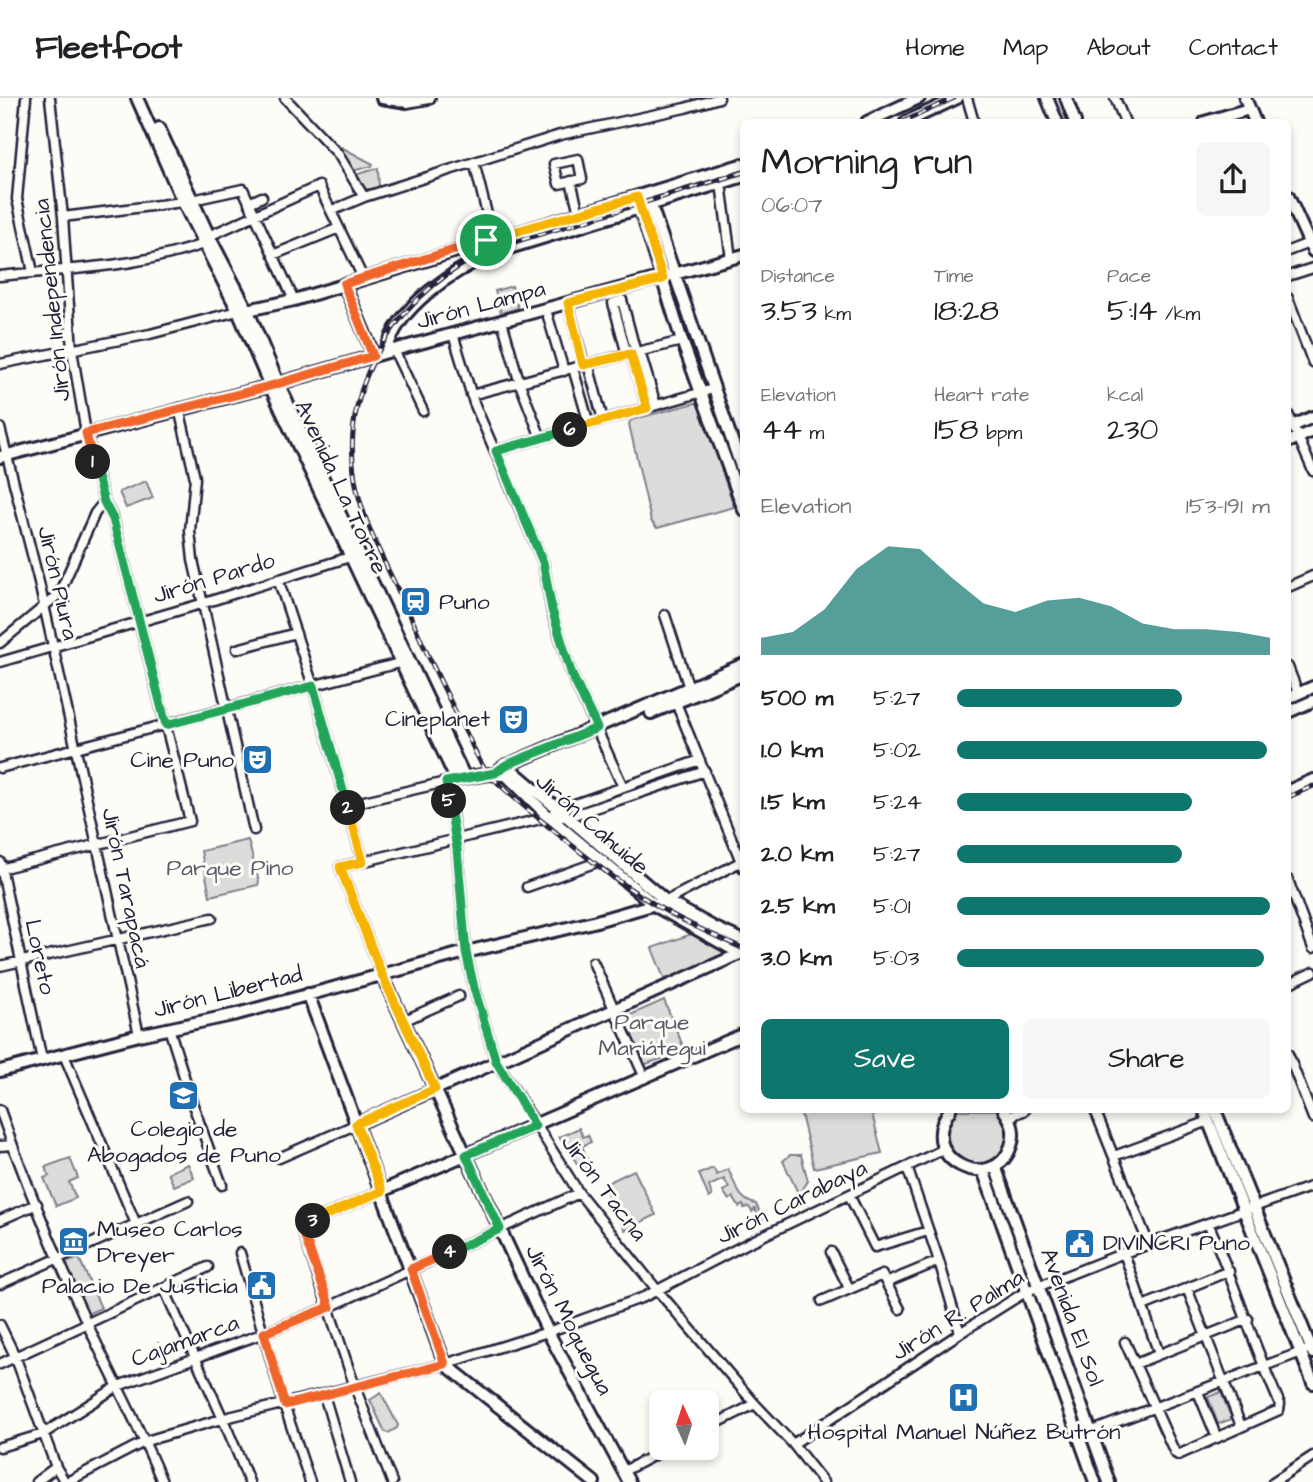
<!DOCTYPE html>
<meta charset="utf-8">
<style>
:root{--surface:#fff;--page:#f6f6f6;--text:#202124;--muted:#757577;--line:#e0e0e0;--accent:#0f766e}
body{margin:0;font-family:"Architects Daughter",sans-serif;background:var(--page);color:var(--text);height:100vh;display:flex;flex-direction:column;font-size:26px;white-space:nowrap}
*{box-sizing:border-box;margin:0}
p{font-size:23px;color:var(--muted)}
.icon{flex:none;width:38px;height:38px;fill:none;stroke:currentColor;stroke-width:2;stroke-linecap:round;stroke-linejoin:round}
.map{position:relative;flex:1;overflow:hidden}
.side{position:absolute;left:740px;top:21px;width:551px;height:994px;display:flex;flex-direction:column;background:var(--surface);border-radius:10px;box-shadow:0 4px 10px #0003}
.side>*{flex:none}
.needle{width:46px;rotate:357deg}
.buttons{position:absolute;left:649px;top:1292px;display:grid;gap:14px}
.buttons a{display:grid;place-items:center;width:70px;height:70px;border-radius:10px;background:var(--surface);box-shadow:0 4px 10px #0003;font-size:35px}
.pin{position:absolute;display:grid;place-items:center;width:60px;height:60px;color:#fff;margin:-30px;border:4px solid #fff;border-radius:50%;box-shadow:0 2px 7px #0007}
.km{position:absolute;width:35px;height:35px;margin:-18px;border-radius:50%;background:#222;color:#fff;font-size:19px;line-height:35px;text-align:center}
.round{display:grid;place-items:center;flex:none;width:74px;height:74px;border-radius:10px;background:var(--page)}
.overview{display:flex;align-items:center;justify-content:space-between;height:119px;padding:0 21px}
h1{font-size:38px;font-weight:600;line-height:52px}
.stats{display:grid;grid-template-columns:repeat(3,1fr);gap:10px;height:119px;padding:7px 21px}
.stats div{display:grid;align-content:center}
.stats b{font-size:30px;font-weight:600}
.stats small{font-size:19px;font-weight:400}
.stats p{font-size:19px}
.chart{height:196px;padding:14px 21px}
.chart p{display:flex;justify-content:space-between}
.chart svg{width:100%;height:126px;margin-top:7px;fill:var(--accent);opacity:.7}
.action{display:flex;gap:14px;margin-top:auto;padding:14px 21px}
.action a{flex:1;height:80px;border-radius:10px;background:var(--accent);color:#fff;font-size:28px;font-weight:600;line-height:80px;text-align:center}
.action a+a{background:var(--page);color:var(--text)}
ul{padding:0 21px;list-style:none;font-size:23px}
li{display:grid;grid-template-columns:112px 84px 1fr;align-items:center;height:52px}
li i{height:18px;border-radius:9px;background:var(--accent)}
header{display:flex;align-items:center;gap:42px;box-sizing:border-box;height:98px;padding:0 35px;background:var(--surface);border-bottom:2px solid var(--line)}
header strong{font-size:33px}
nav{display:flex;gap:38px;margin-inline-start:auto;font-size:24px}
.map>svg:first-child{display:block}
.green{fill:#dddcdb;stroke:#807f8b;stroke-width:2}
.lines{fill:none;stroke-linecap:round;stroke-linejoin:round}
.street-casing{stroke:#22223b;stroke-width:13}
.secondary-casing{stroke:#22223b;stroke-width:16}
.street{stroke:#fdfcf7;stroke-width:8}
.secondary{stroke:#fdfcf7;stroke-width:10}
.rail-casing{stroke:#22223b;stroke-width:5}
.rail{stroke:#fdfcf7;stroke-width:2.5;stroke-dasharray:8;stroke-linecap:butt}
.split-1-casing{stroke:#fff;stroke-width:14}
.split-2-casing{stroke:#fff;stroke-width:14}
.split-3-casing{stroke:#fff;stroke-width:14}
.split-4-casing{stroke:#fff;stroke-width:14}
.split-5-casing{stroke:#fff;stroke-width:14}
.split-6-casing{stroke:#fff;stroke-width:14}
.split-7-casing{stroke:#fff;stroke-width:14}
.split-1{stroke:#f0652b;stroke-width:9}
.split-2{stroke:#22a559;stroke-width:9}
.split-3{stroke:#f5b400;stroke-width:9}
.split-4{stroke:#f0652b;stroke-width:9}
.split-5{stroke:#22a559;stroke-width:9}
.split-6{stroke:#22a559;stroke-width:9}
.split-7{stroke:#f5b400;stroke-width:9}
.labels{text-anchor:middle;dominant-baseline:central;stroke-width:6;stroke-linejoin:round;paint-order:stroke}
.street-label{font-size:23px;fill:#22223b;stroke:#fdfcf7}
.poi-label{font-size:23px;fill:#22223b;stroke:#fdfcf7;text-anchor:start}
.park-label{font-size:23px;fill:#5a5a6b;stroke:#fdfcf7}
</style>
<header>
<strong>Fleetfoot</strong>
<nav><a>Home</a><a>Map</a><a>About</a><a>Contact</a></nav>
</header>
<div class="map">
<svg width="1313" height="1384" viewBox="0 0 1313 1384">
<rect width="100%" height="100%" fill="#fdfcf7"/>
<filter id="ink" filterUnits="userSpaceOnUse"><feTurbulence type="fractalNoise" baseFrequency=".0143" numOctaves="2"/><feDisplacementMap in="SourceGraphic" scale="14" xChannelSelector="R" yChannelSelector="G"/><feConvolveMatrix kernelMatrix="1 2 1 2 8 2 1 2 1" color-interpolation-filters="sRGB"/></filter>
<g filter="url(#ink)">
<path class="green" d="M341 49 373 66 372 68 352 73 339 52Z
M378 70 379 91H366L355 77Z
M512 188 518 210 501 215 495 193Z
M699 304 734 409 657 430 651 423 629 326 631 322Z
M146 383 153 400 126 410 119 394Z
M248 742 259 784 258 787 210 798 201 753Z
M694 835 736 855 665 883 652 850Z
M664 902 685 953 640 968 619 922Z
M800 1012H871L882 1055 814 1070Z
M956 1012H999C1036 1058 956 1095 946 1042 944 1032 950 1018 956 1012Z
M579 1030 583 1039 588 1037 591 1044 582 1048 588 1063 584 1065 588 1074 585 1077 559 1039Z
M790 1057H801L808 1083 799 1097 783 1063Z
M70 1060 78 1080 69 1084 76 1100 56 1108 44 1080 49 1078 45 1069Z
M188 1066 194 1080 174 1088 168 1075Z
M713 1070 717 1077 728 1071C736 1087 738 1102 756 1106L763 1121H759L755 1111 752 1114 749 1109 744 1110 743 1107 739 1109 733 1099 729 1102 723 1093 729 1090 724 1081 709 1088 712 1098 709 1100 699 1076Z
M634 1072 656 1117 625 1132 603 1087Z
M79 1160 101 1210 87 1216 64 1166Z
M1221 1294 1232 1321 1218 1326 1208 1299Z
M381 1295 398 1327 397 1330 388 1335 385 1334 370 1302Z"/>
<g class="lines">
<defs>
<path id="street" d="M26 0 17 101 33 174
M285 0 338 56 364 99
M967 0 974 24
M1115 0 1125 24
M578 61 582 81 559 86 554 66Z
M474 64 493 140
M571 83 579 115
M721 85 731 161
M249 105 262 99
M331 113 364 99 560 37 685 10 719 0
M63 119 183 104 243 91 294 202
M209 138 319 88 363 180
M1288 153 1309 145
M273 157 339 130
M0 178C73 170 139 170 209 144
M1288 178 1313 170
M1288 200 1313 265
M568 205 584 267 588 266 603 322
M546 212 564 273
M502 223 520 286 541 340
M453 236 474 305 543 464 552 514 572 577 623 689
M394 252 423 313
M640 254 656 307
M631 256 647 310
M627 257 613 205 622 202 636 255
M0 266 150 236 238 213
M588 266 682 243
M573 270 589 326
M471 297 584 267
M179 310 195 380 190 433 193 462 254 732
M1288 316 1313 373
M0 330 38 480 139 937
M496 353 713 291
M278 481 313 588 363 764
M1288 489 1313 478
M665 517 689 590
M0 545 59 496 95 415 104 404
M237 551 296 535
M0 564 201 506 353 458
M1288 569 1298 595
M674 600 744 771
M0 670 403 564
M447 684 457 751 466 854 474 890 496 963 579 1095 658 1193 755 1306 793 1346 823 1384
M347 707 450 683
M555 713 700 662
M0 764 42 962
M0 771 190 723 113 420 104 404 86 335 72 252 63 119 50 0
M1288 782 1313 850
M527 789 603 762
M666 803 744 762
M593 864 645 980
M0 868 212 820
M382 877 340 769 549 719H568L705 673
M1288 886 1313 874
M403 923 459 898
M169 930 193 1007 222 1087
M1288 956 1313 1020
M64 957 136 1126
M0 1012C25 1084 55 1156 87 1225 111 1278 140 1329 162 1384
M1095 1012 1149 1147
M1009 1019 1025 1012
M0 1048 12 1047
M1114 1058 1209 1023
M279 1060 357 1026
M907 1069 939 1163 960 1235
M382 1093 301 1128 355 1289 392 1384
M849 1097 875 1149 928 1133
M0 1122 37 1106
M831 1154 849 1190
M240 1155 284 1307 310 1384
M1124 1155 1159 1256
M888 1184 939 1163
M0 1186 188 1103
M164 1190C192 1255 224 1318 249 1384
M1187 1190 1241 1328
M822 1203 882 1177 900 1211
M1143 1208 1229 1173
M0 1227 15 1258 56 1369 65 1384
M1125 1244 1175 1355 1178 1357 1279 1312 1280 1306C1253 1247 1235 1185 1208 1125
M0 1266 208 1169
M1135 1266 1248 1221
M1198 1294 1217 1340
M324 1297 350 1384
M707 1330 755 1306
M1079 1338 1304 1253
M793 1346 960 1235 1027 1193 1124 1155 1313 1088
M0 1349 43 1336 118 1288 264 1235 329 1209 579 1095
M624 1373 670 1349
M36 1384 56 1369
M67 1384 146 1343 225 1320 445 1266 548 1234 644 1199 748 1145 944 1051
M1273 1384 1313 1358"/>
<path id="secondary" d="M137 0 183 104 238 213 270 288 456 681 489 676 503 677
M382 0 407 4 429 0
M1047 0 1057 24
M1066 0 1075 24
M1245 0 1255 24
M867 24 919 0
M906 24 957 0
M1205 24 1249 11
M159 30 209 138 248 213 278 285 465 680
M1288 98 1313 153
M649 102 744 377
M638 103 682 243 744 412
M344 186 374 258
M243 213 294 202 744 66
M386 254C397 208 453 173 493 155L744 78
M1288 330 1313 319
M1288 344 1313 333
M0 359 270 288 394 252 744 157
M1288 600 1313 589
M1288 614 1313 603
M651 615 744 576
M506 667 666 803 713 829 744 843
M503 669 744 566
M500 671 549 719 657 809 741 856
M1288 693 1313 682
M382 877 548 1234 629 1384
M308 896 445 1266 594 1384
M0 973 139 937 237 916 466 854 593 824 666 803
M950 1012C914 1062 994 1098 1011 1048 1016 1034 1012 1023 1004 1012
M1204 1012 1313 1285
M1215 1012 1313 1255
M357 1026 744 854
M995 1068 1109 1384
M983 1072 1095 1384
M382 1093 744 936"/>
</defs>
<use href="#street" class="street-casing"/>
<use href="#secondary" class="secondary-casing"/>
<use href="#street" class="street"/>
<use href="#secondary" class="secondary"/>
<defs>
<path id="rail" d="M903 24 954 0
M744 74 495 150C405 187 338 282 355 381 364 433 394 480 415 528 430 564 448 598 465 633 473 647 477 662 488 675 505 693 524 708 543 724 579 753 614 782 654 806 682 824 714 837 744 851
M1288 699 1313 688"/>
</defs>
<use href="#rail" class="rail-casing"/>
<use href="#rail" class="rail"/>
</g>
</g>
<g class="lines" filter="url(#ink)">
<defs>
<path id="split-1" d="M93 364 86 335 270 288 373 258 344 186 486 142"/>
<path id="split-2" d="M93 364 104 404 113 421 166 627 313 588 348 710"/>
<path id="split-3" d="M313 1123 382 1093 356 1026 435 991 382 877 340 769 363 764 348 710"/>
<path id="split-4" d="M313 1123 301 1128 330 1209 264 1235 285 1307 445 1266 411 1171 450 1154"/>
<path id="split-5" d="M449 703 457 751 466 854 474 890 496 963 535 1028 466 1057 500 1131 450 1154"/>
<path id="split-6" d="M449 703 446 684 495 675 506 667 597 630 572 577 552 512 543 464 496 353 570 332"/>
<path id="split-7" d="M486 142 637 99 663 181 568 205 583 267 631 256 647 310 570 332"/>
</defs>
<use href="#split-1" class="split-1-casing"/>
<use href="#split-2" class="split-2-casing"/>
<use href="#split-3" class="split-3-casing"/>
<use href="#split-4" class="split-4-casing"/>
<use href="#split-5" class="split-5-casing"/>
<use href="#split-6" class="split-6-casing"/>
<use href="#split-7" class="split-7-casing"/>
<use href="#split-1" class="split-1"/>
<use href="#split-2" class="split-2"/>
<use href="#split-3" class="split-3"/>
<use href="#split-4" class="split-4"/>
<use href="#split-5" class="split-5"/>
<use href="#split-6" class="split-6"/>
<use href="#split-7" class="split-7"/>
</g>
<defs>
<symbol id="station-square" viewBox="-11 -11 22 22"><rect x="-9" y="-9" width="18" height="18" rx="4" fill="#1f6fb2" stroke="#fdfcf7"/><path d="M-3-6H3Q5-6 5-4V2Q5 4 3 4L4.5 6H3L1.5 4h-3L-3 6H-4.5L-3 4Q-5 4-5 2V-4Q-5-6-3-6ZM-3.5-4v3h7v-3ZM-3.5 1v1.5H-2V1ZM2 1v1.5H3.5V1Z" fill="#fff"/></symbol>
<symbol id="theatre-square" viewBox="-11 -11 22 22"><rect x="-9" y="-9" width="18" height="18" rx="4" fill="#1f6fb2" stroke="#fdfcf7"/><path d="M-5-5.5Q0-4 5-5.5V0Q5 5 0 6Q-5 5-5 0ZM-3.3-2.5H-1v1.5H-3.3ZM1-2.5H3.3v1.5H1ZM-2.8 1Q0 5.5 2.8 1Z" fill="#fff"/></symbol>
<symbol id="university-square" viewBox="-11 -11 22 22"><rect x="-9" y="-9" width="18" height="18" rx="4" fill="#1f6fb2" stroke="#fdfcf7"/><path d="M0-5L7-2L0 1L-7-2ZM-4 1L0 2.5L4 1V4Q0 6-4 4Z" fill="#fff"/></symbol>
<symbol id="museum-square" viewBox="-11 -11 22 22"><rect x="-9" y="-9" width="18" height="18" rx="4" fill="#1f6fb2" stroke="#fdfcf7"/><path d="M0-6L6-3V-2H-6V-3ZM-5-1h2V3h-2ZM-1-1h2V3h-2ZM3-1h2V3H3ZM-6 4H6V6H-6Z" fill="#fff"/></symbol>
<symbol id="civic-square" viewBox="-11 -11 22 22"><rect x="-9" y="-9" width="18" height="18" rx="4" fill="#1f6fb2" stroke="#fdfcf7"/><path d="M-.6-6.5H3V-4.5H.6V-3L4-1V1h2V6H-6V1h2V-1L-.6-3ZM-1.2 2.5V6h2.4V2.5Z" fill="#fff"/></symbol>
<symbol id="hospital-square" viewBox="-11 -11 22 22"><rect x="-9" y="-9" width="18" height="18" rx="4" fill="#1f6fb2" stroke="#fdfcf7"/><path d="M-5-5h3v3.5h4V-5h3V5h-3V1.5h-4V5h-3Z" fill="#fff"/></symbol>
</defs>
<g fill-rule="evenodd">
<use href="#station-square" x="398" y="486" width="35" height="35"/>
<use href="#theatre-square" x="496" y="604" width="35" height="35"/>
<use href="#theatre-square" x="240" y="644" width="35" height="35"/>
<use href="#university-square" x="166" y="980" width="35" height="35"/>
<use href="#museum-square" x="56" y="1126" width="35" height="35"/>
<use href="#civic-square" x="1062" y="1128" width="35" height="35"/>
<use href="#civic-square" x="244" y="1170" width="35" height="35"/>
<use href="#hospital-square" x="946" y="1282" width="35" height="35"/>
</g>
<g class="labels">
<g class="street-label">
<text transform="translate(52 202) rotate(-96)">Jirón Independencia</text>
<text transform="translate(481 207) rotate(-15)">Jirón Lampa</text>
<text transform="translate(341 389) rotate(65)">Avenida La Torre</text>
<text transform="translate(214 480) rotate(-17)">Jirón Pardo</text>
<text transform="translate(58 485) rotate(77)">Jirón Piura</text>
<text transform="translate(592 726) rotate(41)">Jirón Cahuide</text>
<text transform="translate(126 790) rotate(78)">Jirón Tarapacá</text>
<text transform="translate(40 859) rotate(78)">Loreto</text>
<text transform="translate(228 894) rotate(-14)">Jirón Libertad</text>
<text transform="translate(604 1090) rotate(53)">Jirón Tacna</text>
<text transform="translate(792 1104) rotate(-26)">Jirón Carabaya</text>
<text transform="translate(958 1217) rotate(-32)">Jirón R. Palma</text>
<text transform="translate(1072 1219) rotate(70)">Avenida El Sol</text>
<text transform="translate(569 1222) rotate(63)">Jirón Moquegua</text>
<text transform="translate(185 1243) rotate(-20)">Cajamarca</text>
</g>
<g class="poi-label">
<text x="439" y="504">Puno</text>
<text x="490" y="621" text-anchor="end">Cineplanet</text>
<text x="234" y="662" text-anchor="end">Cine Puno</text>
<text x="184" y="1031" text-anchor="middle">Colegio de<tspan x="184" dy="26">Abogados de Puno</tspan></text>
<text x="97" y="1131">Museo Carlos<tspan x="97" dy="26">Dreyer</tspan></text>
<text x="1103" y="1145">DIVINCRI Puno</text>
<text x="238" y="1188" text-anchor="end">Palacio De Justicia</text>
<text x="964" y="1334" text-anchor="middle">Hospital Manuel Núñez Butrón</text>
</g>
<g class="park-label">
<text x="230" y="770">Parque Pino</text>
<text x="652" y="924">Parque<tspan x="652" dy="26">Mariátegui</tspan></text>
</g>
</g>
</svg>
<div class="buttons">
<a><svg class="needle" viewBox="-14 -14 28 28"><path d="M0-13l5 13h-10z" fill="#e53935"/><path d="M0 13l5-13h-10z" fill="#757577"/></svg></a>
</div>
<div class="pin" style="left:486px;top:142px;background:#1e9e55"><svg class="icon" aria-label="arrive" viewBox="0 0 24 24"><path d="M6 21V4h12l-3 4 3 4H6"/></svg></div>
<b class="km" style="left:93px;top:364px">1</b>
<b class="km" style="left:348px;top:710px">2</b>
<b class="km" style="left:313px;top:1123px">3</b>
<b class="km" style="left:450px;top:1154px">4</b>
<b class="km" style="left:449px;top:703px">5</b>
<b class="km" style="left:570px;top:332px">6</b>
<section class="side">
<div class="overview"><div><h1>Morning run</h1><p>06:07</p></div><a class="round"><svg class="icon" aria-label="share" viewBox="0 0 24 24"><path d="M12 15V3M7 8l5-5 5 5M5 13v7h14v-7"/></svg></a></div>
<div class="stats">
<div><p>Distance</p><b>3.53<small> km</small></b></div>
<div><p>Time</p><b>18:28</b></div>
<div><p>Pace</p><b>5:14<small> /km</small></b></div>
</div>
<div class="stats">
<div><p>Elevation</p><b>44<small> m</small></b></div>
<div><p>Heart rate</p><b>158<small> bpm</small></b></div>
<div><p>kcal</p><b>230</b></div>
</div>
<div class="chart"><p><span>Elevation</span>153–191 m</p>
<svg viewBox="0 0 160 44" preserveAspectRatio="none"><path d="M0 44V38L10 36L20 28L30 14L40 6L50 7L60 17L70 26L80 29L90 25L100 24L110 27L120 33L130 35L140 35L150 36L160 38V44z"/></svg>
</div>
<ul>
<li><b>500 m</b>5:27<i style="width:72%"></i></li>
<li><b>1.0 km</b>5:02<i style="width:99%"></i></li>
<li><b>1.5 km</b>5:24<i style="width:75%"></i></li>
<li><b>2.0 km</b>5:27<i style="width:72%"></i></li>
<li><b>2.5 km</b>5:01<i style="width:100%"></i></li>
<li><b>3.0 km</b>5:03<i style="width:98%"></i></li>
</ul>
<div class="action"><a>Save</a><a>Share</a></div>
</section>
</div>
